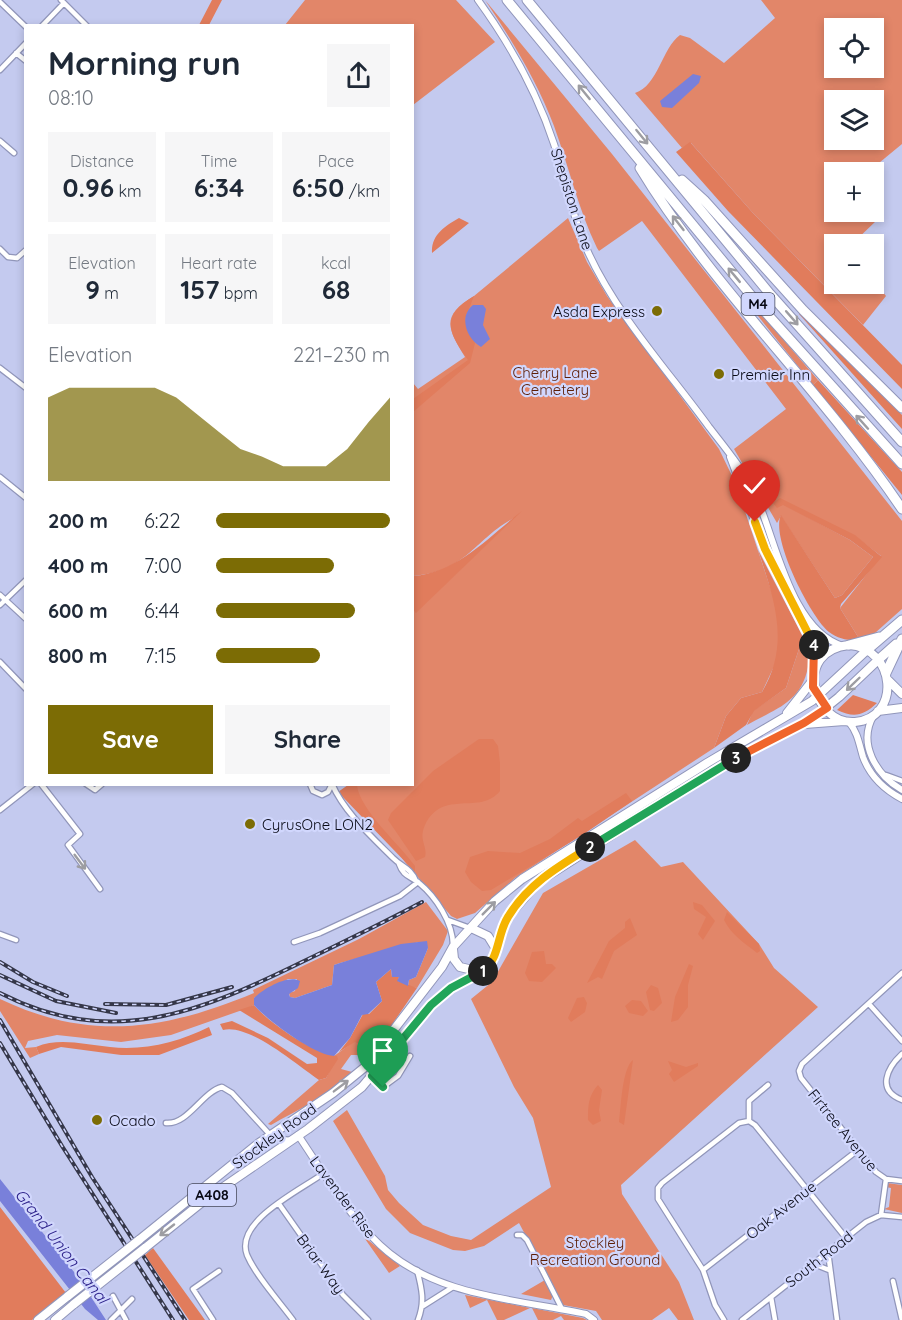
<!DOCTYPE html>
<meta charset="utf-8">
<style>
:root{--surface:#fff;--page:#f6f6f7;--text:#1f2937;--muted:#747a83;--accent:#7c6c05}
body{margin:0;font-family:Quicksand,sans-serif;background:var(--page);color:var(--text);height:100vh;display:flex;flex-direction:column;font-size:22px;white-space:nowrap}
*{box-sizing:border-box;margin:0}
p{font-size:20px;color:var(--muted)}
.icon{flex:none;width:33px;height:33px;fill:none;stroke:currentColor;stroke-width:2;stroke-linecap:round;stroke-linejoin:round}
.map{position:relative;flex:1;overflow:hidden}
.panel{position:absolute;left:24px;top:24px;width:390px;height:762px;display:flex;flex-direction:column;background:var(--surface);border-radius:0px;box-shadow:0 3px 9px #0003}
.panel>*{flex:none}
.buttons{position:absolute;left:824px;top:18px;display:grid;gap:12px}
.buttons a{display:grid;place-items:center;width:60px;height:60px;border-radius:0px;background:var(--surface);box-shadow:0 3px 9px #0003;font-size:30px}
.pin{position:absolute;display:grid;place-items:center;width:51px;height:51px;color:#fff;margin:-62px -26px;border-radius:50% 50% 50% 0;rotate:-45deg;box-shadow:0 0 6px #0007}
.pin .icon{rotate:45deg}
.km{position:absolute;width:30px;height:30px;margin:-15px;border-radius:50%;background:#222;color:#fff;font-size:16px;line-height:30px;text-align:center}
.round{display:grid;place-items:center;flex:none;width:63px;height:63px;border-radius:0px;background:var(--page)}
.overview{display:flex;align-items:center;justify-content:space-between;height:102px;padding:0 24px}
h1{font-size:33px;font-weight:800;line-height:45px}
.figures{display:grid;grid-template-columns:repeat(3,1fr);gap:9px;height:102px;padding:6px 24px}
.figures div{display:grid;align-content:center;border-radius:0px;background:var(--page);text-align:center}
.figures b{font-size:26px;font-weight:800}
.figures small{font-size:16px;font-weight:400}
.figures p{font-size:16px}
.chart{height:168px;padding:12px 24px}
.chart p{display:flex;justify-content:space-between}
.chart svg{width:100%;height:108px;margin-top:6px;fill:var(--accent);opacity:.7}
.primary-button{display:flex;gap:12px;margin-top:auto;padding:12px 24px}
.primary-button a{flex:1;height:69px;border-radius:0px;background:var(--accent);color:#fff;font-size:24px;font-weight:800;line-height:69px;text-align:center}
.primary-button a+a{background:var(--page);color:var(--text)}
ul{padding:0 24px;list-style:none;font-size:20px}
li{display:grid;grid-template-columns:96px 72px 1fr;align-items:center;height:45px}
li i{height:15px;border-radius:8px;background:var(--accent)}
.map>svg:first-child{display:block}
.green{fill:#e28669;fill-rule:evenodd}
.forest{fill:#e17c5c}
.water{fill:#7980da}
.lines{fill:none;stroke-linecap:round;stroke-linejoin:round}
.minor-casing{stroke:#9196ba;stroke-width:7}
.tertiary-casing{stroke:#9196ba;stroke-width:8}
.primary-casing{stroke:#9196ba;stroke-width:10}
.motorway-casing{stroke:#9196ba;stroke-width:11}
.minor{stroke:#fff;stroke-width:4.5}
.tertiary{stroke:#fff;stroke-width:6}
.primary{stroke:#fff;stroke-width:8}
.motorway{stroke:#fff;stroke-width:9}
.rail-casing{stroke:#353749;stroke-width:4}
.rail{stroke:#d1d7fd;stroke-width:1.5;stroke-dasharray:4.5;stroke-linecap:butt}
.primary-bridge-casing{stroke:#9196ba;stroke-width:10;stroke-linecap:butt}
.primary-bridge{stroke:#fff;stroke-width:8}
.oneway{stroke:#9d9da2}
.split-1-casing{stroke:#fff;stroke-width:12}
.split-2-casing{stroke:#fff;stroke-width:12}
.split-3-casing{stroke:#fff;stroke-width:12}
.split-4-casing{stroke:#fff;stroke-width:12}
.split-5-casing{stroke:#fff;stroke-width:12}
.split-1{stroke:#22a559;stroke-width:8}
.split-2{stroke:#f5b400;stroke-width:8}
.split-3{stroke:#22a559;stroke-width:8}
.split-4{stroke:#f0652b;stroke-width:8}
.split-5{stroke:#f5b400;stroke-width:8}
.poi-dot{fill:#7c6c05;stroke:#d1d7fd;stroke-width:2}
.labels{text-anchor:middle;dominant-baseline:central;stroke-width:4.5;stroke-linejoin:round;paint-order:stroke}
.shield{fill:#d1d7fd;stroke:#45485b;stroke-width:1.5}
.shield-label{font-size:14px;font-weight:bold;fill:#090a16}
.street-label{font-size:15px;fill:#090a16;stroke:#d1d7fd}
.poi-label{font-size:15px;fill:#090a16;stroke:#d1d7fd;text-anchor:start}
.park-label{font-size:15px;fill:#5d1e07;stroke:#d1d7fd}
.water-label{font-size:16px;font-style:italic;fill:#2c218a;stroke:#d1d7fd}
</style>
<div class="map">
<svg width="902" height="1320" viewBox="0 0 902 1320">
<rect width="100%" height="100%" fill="#c4caef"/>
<path class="green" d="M305 0H456L495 42 413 105 412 26 285 25Z
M485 0 612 154 902 521V609L875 633 860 640 840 608 881 556 855 536 783 504 850 540 873 557 842 595 835 598 781 516 777 523 734 449 786 409 642 221 599 251 597 248C578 209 569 167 554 126 537 81 512 40 485 0Z
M761 0H902V144L868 172H834V212H871L876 221 852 244H834V284H873V279L886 296 863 325 753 213 691 143 682 148 635 93C658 86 662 48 680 35L690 38 724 63 775 18ZM834 28H873V68H834ZM834 100H873V140H834Z
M568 218 587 262 607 296 719 449 736 484 775 602 780 634 776 662 762 692 741 698 726 716 714 748 515 878 475 913 457 919 451 916 405 862 348 785 412 784 413 610 416 612 514 518C474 539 468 571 413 576V383L418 389 465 357C448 329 440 316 474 296Z
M745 295 818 380 813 385 743 297Z
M803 637C809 648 810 655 808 667 801 703 775 709 747 725L753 711 786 688Z
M635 840 661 867 683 862 759 944 774 968 818 1007 621 1185 622 1194 679 1282 694 1320H678L669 1308 652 1320H602L596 1311 563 1305 519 1223 484 1246 465 1251 453 1250 410 1233 386 1209 333 1121 347 1110 385 1176 388 1190 399 1203 423 1225 451 1236 471 1240 551 1187 533 1118 514 1087 471 999 492 982 543 893Z
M426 902 448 931 443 945 417 988 408 986 409 980 416 977 428 948 419 942 340 963 334 965 332 985 295 998 290 997 289 993 295 991 297 979H288L254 998V1005L248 1008 171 1035 121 1042 57 1035 28 1041 25 1048 36 1047 39 1054 30 1058 0 1011V999C90 1042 165 1030 254 993L253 990 359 939Z
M355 1041 374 1051 367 1059 359 1055H351L341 1069 352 1072C331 1095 297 1110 271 1125L268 1124 319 1080 326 1078 337 1057 334 1056Z
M887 1183 902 1185V1213L884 1209 889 1207 891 1188 886 1187Z
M363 1236 400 1266 389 1273Z
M545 1280 553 1295 551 1300 521 1294Z
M465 1295 530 1308 504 1320H497L487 1300 470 1308Z
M532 1308 583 1318 587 1320H564L561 1316 553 1320H538Z"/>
<path class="forest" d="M212 0H222L209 25H199Z
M690 142 753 213 902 365V389L728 211 676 152Z
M459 218 469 223 432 253C431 235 445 226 459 218Z
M474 296 465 319 475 343 470 363 413 412V399L468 360C448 332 440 316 474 296Z
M803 312 902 415V429L799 314Z
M818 380 902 472V495L813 385Z
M780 498 855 535 882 557 841 604 840 608 860 640C849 641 838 639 829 632 810 616 770 537 781 515L835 598 842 595 873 557 850 540 783 505 777 508 773 503Z
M522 511 416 613 413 610V576C458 572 487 538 522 511Z
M758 550 803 637 786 688 754 711 746 725 714 748 726 716 741 698 762 692C791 644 774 599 758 550Z
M853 695 877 703C863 716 854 718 837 710Z
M479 739H493L498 746 500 763V791C480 816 443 788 425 825 418 840 428 846 425 857L416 861 388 820 391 813 433 771Z
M348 785H357C359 809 400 845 415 866V872L338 792Z
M626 793 632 801 584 834 491 890 482 891 471 882 465 872 470 857 488 851 520 853 550 839 578 818 582 821Z
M693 902 702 905 715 921 703 940 698 934 706 917 694 909Z
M727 912 759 944 760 951 757 953C745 943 732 936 724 920Z
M630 918 637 935 614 951 602 979 598 977 587 983 609 941 625 928V922Z
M544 951 546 964H552L556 968 542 982 529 981 525 973 532 952Z
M689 964 693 966 688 985V1007L678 1020 671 1022 675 997Z
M391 969 392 977H399L398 981 417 988 374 1051 355 1042 339 1052 350 1038 363 1014H369L382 1001 376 982Z
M651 985 658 988 662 1003 654 1011 650 1010 646 992Z
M584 997 587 1003 585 1012 571 1022 568 1018 577 998Z
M632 1000 641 1001 648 1011 643 1016 629 1013 625 1006Z
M254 1005C270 1024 312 1052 337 1056L338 1059 326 1078 319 1080C298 1066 249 1023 223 1030L220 1024 232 1021 268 1038 307 1064 317 1063V1058L239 1010Z
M209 1027 212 1035 159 1055H121L61 1047 39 1054 36 1047C60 1037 85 1045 110 1047 144 1051 179 1042 209 1027Z
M633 1060 624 1125 619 1122C621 1107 622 1068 633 1060Z
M668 1061 686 1067 698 1063V1066L674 1082 669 1074 672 1070Z
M598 1085 602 1090 599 1110 601 1121 593 1125 588 1120C588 1106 588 1096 598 1085Z
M0 1207 66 1293 32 1320H0Z
M153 1248 205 1320H189L145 1255Z"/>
<path class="water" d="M693 74 701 76 699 83 672 108 662 107 660 101Z
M473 305H483L486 309 483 325 490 339 481 347C467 339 458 317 473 305Z
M427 941 428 948 416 977 409 980 408 986 397 981 399 977H392L391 969 376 982 382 1001 368 1014 362 1015 350 1038 334 1056C314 1055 267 1020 254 1005V998C263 989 288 974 300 981L298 988 289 994 290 997 295 998 332 985 334 965 340 963 401 944Z
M0 1179 78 1277 106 1320H98L85 1309 0 1201Z"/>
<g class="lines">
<defs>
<path id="minor" d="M61 0 87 26
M0 2 26 27
M42 26 64 3
M16 53 26 61
M0 70 26 43
M0 141 14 153
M0 249 8 257 17 258 26 250
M0 368 26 388
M0 477 26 498
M0 595 26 619
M0 605 26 580
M0 662 26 689
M886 775 902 781
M41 784 80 834 68 845 100 889
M86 784 95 790 102 784
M310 784 313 791 322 795 328 792 332 784
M332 784C344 812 372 837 393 858 402 867 411 868 416 881
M0 810 33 784
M399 864C403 876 410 876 419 883 436 897 453 923 453 945
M448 920 470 928
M0 934 16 940
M294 942 320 933 400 896 418 882
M902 973 802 1064 799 1071 801 1078 876 1172 886 1179 902 1181
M869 1004 902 1041
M902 1054C887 1068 876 1090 902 1100
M372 1076 383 1087 398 1076 410 1056
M749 1121 755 1125 846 1238
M749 1121V1101L768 1085
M166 1123C188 1125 202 1092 222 1087L232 1093 273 1138 290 1140
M279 1204 343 1295 368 1320
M881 1215 886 1179
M517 1235H522L527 1240 562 1309
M828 1252 837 1320
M814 1264 829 1270
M417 1270C422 1289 425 1302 418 1320
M703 1270 858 1150
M893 1281 902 1320
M113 1296 126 1320
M771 1297 775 1320
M423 1306 453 1287
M111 1320 132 1299
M213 1320 193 1289 219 1271
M293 1320C279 1301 256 1276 247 1255 234 1221 301 1190 324 1173
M724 1320 715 1305 703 1270 658 1199V1188L662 1183 739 1123 749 1121
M742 1320 866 1222 881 1215 902 1217"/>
<path id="tertiary" d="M478 0C510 44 537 92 554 144 566 180 572 217 588 252 616 314 669 372 709 427 726 449 743 469 755 494 776 539 790 630 843 646
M730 457 765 549 811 636 815 669
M874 715C857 743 876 775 902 790
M849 722C858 733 859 744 863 757 870 776 885 790 902 799
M298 1135C323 1172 348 1215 380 1245 435 1297 516 1299 586 1314L594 1320"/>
<path id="primary" d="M849 645C896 648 902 718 855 722 813 725 792 651 849 645Z
M887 679 902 694
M878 711 902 708
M787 713 813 680
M805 724 844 721
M471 928 488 936 496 949
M453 949 454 959 460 967 481 972
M139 1240 259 1143 333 1093 365 1067 442 967 453 947 495 901 522 879 707 763 812 701 867 650
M145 1248 206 1199 308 1129 362 1087 431 1005 451 988 491 964 506 919 538 882 712 771 813 718 839 697 878 660
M38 1320 68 1296
M55 1320 74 1304"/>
<path id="motorway" d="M507 0 759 305 902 464
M527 0 770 294 902 442
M640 168C714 290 822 390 902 509
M682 180 704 200 803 310 902 408
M849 645 879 637
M867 650 902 620
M878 660 896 644
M886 673 902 639"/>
</defs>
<use href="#minor" class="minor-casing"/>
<use href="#tertiary" class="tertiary-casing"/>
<use href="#primary" class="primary-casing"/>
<use href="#motorway" class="motorway-casing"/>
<use href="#minor" class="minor"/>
<use href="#tertiary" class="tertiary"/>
<use href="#primary" class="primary"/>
<use href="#motorway" class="motorway"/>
<defs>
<path id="rail" d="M0 962 33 982 67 996
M0 975 56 1001 116 1013
M0 993C112 1050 200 1012 304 961 343 942 383 923 422 902
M105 1004 166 1005 232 987
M0 1020 92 1177 185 1320
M0 1043 62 1146 173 1320"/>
</defs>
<use href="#rail" class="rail-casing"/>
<use href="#rail" class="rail"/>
<defs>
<path id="primary-bridge" d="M68 1296 139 1240
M74 1304 145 1248"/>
</defs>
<use href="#primary-bridge" class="primary-bridge-casing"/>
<use href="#primary-bridge" class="primary-bridge"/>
</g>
<defs><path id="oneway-shaft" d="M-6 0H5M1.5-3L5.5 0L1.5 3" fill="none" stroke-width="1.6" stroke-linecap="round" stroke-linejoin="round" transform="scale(1.5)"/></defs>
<g class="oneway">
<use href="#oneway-shaft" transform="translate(584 92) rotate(-129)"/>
<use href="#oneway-shaft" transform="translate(642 137) rotate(51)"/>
<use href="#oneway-shaft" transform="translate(678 223) rotate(-128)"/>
<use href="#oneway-shaft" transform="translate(734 275) rotate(-130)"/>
<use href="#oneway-shaft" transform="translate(792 318) rotate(49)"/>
<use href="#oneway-shaft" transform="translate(862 422) rotate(-132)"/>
<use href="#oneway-shaft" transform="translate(853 684) rotate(136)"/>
<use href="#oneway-shaft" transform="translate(80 862) rotate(53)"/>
<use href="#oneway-shaft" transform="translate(489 908) rotate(-45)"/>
<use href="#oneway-shaft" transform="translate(341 1086) rotate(-37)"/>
<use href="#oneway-shaft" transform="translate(167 1230) rotate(142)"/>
</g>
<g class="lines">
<defs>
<path id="split-1" d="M383 1087 372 1076 431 1005 451 988 483 971"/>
<path id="split-2" d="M483 971C500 958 497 934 508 917 528 884 559 866 590 847"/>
<path id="split-3" d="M590 847 736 758"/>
<path id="split-4" d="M736 758 804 723 827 708 813 687 814 645"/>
<path id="split-5" d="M755 522 765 549 814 645"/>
</defs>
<use href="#split-1" class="split-1-casing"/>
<use href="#split-2" class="split-2-casing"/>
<use href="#split-3" class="split-3-casing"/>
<use href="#split-4" class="split-4-casing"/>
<use href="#split-5" class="split-5-casing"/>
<use href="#split-1" class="split-1"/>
<use href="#split-2" class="split-2"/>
<use href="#split-3" class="split-3"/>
<use href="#split-4" class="split-4"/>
<use href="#split-5" class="split-5"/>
</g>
<g class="poi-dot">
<circle cx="657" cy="311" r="6"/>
<circle cx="719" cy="374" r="6"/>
<circle cx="250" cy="824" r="6"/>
<circle cx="97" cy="1120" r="6"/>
</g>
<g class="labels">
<g class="shield">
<rect x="741.5" y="293" width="33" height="22" rx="4.5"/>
<rect x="188" y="1184" width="48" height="22" rx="4.5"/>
</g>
<g class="shield-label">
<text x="758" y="304">M4</text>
<text x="212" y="1195">A408</text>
</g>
<g class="street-label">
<text transform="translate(572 199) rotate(72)">Shepiston Lane</text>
<text transform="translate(843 1130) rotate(51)">Firtree Avenue</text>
<text transform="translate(274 1136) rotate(-36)">Stockley Road</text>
<text transform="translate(343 1197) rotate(53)">Lavender Rise</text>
<text transform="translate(781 1210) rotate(-38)">Oak Avenue</text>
<text transform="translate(819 1259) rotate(-38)">South Road</text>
<text transform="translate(321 1264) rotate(54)">Briar Way</text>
</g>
<g class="poi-label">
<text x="645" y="311" text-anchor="end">Asda Express</text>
<text x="731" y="374">Premier Inn</text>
<text x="262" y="824">CyrusOne LON2</text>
<text x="109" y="1120">Ocado</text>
</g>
<g class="park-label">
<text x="555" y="372">Cherry Lane<tspan x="555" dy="17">Cemetery</tspan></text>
<text x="595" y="1242">Stockley<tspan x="595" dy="17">Recreation Ground</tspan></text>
</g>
<g class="water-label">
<text transform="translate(62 1246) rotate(52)">Grand Union Canal</text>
</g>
</g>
</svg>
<div class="buttons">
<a><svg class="icon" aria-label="locate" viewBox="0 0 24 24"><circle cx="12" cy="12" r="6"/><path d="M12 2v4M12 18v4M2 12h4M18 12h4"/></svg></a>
<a><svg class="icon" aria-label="layers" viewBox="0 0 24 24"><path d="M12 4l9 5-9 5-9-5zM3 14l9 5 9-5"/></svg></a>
<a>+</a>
<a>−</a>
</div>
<div class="pin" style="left:383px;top:1087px;background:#1e9e55"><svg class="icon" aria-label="arrive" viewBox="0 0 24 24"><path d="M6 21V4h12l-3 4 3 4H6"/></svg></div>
<div class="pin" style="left:755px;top:522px;background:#d93025"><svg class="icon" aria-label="check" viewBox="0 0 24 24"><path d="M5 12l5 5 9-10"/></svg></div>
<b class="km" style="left:483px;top:971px">1</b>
<b class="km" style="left:590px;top:847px">2</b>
<b class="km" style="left:736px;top:758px">3</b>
<b class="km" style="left:814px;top:645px">4</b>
<section class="panel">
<div class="overview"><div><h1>Morning run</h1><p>08:10</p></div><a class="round"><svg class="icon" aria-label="share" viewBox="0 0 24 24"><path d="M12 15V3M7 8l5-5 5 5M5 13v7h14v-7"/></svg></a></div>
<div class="figures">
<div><p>Distance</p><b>0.96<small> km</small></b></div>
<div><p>Time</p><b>6:34</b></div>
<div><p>Pace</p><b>6:50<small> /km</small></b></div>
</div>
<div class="figures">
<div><p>Elevation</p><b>9<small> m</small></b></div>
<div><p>Heart rate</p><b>157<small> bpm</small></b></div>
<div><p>kcal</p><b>68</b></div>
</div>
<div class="chart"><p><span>Elevation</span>221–230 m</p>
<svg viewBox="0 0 160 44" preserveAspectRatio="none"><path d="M0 44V10L10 6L20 6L30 6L40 6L50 6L60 10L70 17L80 24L90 31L100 34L110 38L120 38L130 38L140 31L150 20L160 10V44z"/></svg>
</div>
<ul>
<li><b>200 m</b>6:22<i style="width:100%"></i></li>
<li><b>400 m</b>7:00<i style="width:68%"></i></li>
<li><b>600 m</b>6:44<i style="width:80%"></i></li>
<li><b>800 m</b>7:15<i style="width:60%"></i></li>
</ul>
<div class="primary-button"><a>Save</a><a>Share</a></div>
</section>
</div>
